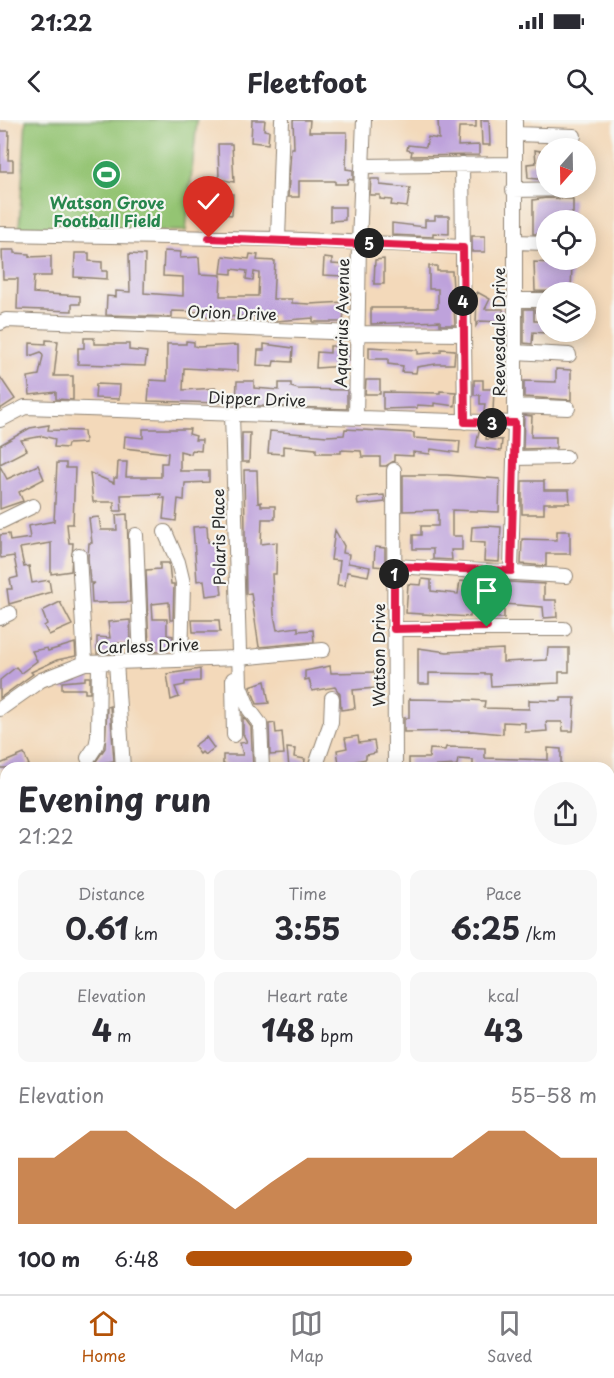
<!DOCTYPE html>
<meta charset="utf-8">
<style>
:root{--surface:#fff;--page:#f7f7f7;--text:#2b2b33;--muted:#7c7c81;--line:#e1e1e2;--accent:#b45309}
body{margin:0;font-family:"Playpen Sans",sans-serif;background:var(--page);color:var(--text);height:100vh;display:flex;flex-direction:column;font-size:22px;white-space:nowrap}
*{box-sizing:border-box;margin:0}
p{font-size:20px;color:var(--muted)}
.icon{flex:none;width:33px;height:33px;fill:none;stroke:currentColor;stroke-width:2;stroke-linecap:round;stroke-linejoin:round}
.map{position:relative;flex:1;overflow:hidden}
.details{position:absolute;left:0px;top:642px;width:615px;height:532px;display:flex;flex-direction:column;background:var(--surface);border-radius:18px 18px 0 0;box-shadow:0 3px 15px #0003}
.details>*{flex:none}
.needle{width:39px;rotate:200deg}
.buttons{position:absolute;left:536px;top:18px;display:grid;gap:12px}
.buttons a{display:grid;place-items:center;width:60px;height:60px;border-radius:50%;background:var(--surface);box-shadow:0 3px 15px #0003;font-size:30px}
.pin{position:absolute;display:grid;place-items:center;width:51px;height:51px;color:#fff;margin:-62px -26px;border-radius:50% 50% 50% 0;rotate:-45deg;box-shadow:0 0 6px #0007}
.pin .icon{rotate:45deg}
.km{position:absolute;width:30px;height:30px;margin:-15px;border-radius:50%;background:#222;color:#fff;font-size:16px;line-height:30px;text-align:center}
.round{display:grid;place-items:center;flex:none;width:63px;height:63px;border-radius:32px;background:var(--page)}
.head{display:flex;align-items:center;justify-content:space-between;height:102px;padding:0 18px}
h1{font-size:33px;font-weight:700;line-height:45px}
.figures{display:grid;grid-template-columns:repeat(3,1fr);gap:9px;height:102px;padding:6px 18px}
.figures div{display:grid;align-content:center;border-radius:12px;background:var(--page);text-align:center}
.figures b{font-size:30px;font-weight:700}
.figures small{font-size:16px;font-weight:400}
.figures p{font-size:16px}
.chart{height:168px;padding:12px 18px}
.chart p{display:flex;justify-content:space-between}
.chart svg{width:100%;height:108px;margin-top:6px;fill:var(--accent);opacity:.7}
ul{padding:0 18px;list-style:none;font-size:20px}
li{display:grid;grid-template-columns:96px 72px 1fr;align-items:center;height:45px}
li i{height:15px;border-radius:8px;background:var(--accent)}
.status{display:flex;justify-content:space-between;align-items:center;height:42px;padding:0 30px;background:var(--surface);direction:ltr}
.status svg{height:16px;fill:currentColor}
header{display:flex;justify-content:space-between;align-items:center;height:78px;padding:0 18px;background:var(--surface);font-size:27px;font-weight:700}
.menu{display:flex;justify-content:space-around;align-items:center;height:84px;border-top:2px solid var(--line);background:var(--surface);font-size:16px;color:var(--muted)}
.menu a{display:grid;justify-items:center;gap:3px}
.menu .active{color:var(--accent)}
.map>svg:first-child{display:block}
.green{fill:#94c473;stroke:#60784f;stroke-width:1.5}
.building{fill:#bea2db}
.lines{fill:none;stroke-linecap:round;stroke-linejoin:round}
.minor-casing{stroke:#8f8272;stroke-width:16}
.minor{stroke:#fff;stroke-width:14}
.route-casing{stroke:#fff;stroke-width:12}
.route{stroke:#e11d48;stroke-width:8}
.labels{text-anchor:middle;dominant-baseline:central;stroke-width:4.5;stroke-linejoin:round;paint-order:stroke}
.leisure-label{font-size:16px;font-weight:bold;fill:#27864d;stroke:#f6f6f2}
.street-label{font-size:16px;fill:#2b2b2b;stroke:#f6f6f2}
</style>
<div class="status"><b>21:22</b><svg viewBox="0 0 49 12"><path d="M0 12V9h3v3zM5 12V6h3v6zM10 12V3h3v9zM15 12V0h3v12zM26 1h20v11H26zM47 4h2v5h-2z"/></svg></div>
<header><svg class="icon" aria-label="back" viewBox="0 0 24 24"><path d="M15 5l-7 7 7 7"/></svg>Fleetfoot<svg class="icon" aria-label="search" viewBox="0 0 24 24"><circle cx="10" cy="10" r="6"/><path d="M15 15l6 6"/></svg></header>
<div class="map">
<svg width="614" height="1174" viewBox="0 0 614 1174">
<rect width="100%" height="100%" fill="#f6f6f2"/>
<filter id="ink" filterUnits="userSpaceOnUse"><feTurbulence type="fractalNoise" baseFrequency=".0167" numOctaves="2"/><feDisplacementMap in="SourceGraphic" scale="12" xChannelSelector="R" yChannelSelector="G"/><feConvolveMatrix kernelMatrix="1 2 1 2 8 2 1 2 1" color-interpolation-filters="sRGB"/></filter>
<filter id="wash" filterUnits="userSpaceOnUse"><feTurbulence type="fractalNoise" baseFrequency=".008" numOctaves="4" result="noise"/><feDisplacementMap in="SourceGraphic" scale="24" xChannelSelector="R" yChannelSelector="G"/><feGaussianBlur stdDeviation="1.35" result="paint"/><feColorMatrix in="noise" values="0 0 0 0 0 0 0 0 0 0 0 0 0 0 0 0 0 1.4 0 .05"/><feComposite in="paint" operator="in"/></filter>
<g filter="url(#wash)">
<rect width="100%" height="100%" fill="#f3d9ba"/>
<path class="green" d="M26 0H197L186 111 19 109Z"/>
<g id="blocks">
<path class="building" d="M252 0H265L264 10 269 11 268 24 251 22Z
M293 0H310L309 12H347L346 49 353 50V60L348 59 347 64H335V61H299V77H288L291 28H294Z
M438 0H476V7H459L458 26 479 25V35L411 36 412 31 407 30 408 25 426 27 428 17 439 19Z
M481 0H489L490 25H482Z
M0 11H9L8 40H13V51H0Z
M218 24H232L234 62 219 59Z
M535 30 546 32V60L528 58 527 44 536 43Z
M371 59H380V65L410 68 407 87 391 85 392 80 380 79V75H370Z
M213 73 233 74 232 95 212 93Z
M546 78 573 79V93H569V100H545V114H533V80Z
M330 87H345V100L330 101Z
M435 96H449V114L433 113V117L392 115V103L425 107V100H435Z
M472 116H485V132H472Z
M2 130H15V133L29 134V137L51 136V156H34L33 173 80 176V184H72V191L17 189 18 159H3Z
M164 131 181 132 180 138 199 137 200 154 221 155 220 176H258L259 153 254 152 253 160 246 159 247 151 232 149V154L221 153 223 136 249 139 250 134 258 135 257 140 275 141 273 179H292V183L310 184 345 182 343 202H313V198L276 201V195L218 197 202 196V192L172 191V197L106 195 107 176 116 177V171L130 172 129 134 145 135 144 173 183 176V157L163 156Z
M75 133H89V141L102 142V151H107V159L74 157Z
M324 138 332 139V144L345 145 344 156 323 155Z
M384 139V164H374L375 140Z
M551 140 572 142 571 172 535 171 534 142 551 143Z
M429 146H437V151H452L455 205H440V201L371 204V188H438V169H429Z
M477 172 490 179 485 189H503L504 202 479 201 476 206Z
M524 189H534V201H545L544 213 533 212 532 224 524 223Z
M84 218H94V224H129V230L147 232 145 246 78 244V228H84Z
M46 220 58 221 54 256H73V280L56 279V272L30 275 28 257 39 255 43 236 41 232 30 236V223L46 224Z
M186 221 194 222V226L198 227 238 225V251L184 248 183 270 216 268 215 271H220V283L148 281 150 260 167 261V224H186Z
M264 224 293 228 292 242 274 241 273 246 257 245 258 230H264Z
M330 226H345V246L316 248 317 232 330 233Z
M369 227 418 230V234L441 232V229L455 230 454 244H436L417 247 416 253 402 252 403 246 388 244V239H369Z
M556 249 571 250V280L524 277V261L556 262Z
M0 257 15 279 0 289Z
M366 260H380V274H365Z
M474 260H483V269H494L493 292H484L485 284H480V275H474Z
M237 261H254V268L279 270V263H291V267L298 269 347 270V289L236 285Z
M96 264 120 265 119 279 95 278Z
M440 271 456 272 455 286 434 283V286L417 285V288L383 289V272L440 273Z
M524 295 532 296 531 317H556V328L523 329Z
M49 305 48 310 84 311 85 323 68 324 67 328 54 327 55 319 43 316 21 320 27 330 0 344V325L30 308Z
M143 309H190L189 314 196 316 195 320H202L201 331 192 330 191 334 180 331V351H209V362L185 363 184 380 178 379 176 401 163 399 165 378H160L161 374 121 375 122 391H114V382H93L90 353 114 363V358H117L118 342H127L126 357H161V343H167L168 333 124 328 125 316 143 318Z
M345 309 414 313V318L460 321 459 333 431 329 430 334 413 332V336L394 335V341L386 346H380V337H362L361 331 341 330V333H316V329L283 326V334L268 333 270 311 327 316 344 315Z
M479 311 487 312 486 319 502 320 501 331 476 327Z
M242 313H250L249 342H242Z
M57 343H66V348H75L73 404H67L69 423H73L71 451 51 454V423L20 428 24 447 29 446 32 463 49 460 51 472 9 484 7 469H12L10 459 18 457 14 436 1 438 0 435V415L9 414 10 421 30 418 28 406 54 401Z
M38 345 44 359 19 372 23 381 0 389V346L7 359Z
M244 350H257L258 383 261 382V386H275V399H262L261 424 277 422 276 454H272L274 495 277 510 298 507V511L313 510 314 522 259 527 251 473 246 474Z
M403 355H447L500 359 499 392 452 390V416H462V430H451L452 440 433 439V429H413V415H421V406H438V390L403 391Z
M522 361H544V370H569L570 383H544V394H522Z
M384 375 385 382 358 385 357 378Z
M127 394 130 482 92 483 91 465 95 463H90L88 438 89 423H92L89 398 99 397 101 410H117L116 395Z
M207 406 208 422H216L222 474 206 476 204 460 197 461 193 407Z
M487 406 501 407 499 442 484 441 485 423 471 422 472 407Z
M335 410 344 426 343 433 349 434 348 443 370 447 368 456 347 452 345 466 337 465 340 441 331 440Z
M557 411H570V434H546V446L521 444 522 419 557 420Z
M375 427 385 428V447L374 446Z
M160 443H169L171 464H174L173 500H170L169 482 152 484 153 499H167V515L173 516 172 527H167V531L154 532V527H149L146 450 160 449Z
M422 459 431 460V471L458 474 460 461 470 462 469 474 489 475 491 461 544 464V480H556L557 497 544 498 543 487 504 484V498H491V489L472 487 470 497 406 493 408 464 421 465Z
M60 482 72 505 49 515 44 506 47 504 42 491Z
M130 500 131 524 118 523V533L97 534V517L110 518 108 502Z
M192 500H219L220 512H193Z
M75 523 76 536 57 540 31 552 33 554 0 578V560L16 547 21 553 37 541 32 531 47 528 48 531Z
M418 528 447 532 503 529V542L547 540 548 528H569V552H559V563L491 566 490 554 429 553V564H418Z
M330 546 331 553 375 552 376 568 353 570 355 588 341 590 340 574 335 567 312 571 309 559 305 560V551Z
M200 549V561L185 562V565L175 567 179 577 171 580 167 554Z
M85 557H90V573H85V569H62V562L85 560Z
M265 561 269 583 257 584 250 566Z
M561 578H575L573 611H563L562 602H546L547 611 534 612H525V603L503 602V614L472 611 404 612V598H409V579L469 580 485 581 484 588 529 589V580L561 581Z
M110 586 114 641 94 644 105 628 107 587Z
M243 596 251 607 253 648 223 644V635H243L240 623 247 622 243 614Z
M275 603 276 613 282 612 284 634 270 635 269 604Z
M358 616 359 623 374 621 376 633 366 635V639L356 641 357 648H348V643L339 644 337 630 347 628 345 618Z
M206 617 214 628 205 635 202 632 200 634 194 626Z
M446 627 485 628V638L548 640V628L561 629V648H473V640L458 639 457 645 409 648V638H429L430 629 445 630Z
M287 628 295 629 294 637 305 639 304 648H289Z
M24 634 29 645 21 648H0V644Z"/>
</g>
</g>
<g filter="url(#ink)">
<use href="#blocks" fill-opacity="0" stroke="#8f8272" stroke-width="1.5"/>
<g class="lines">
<defs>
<path id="minor" d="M515 14 574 16
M462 44 465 302
M363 46 513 44
M513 70 572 69
M0 114 278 119 463 127
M278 119 282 0
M515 122 546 123
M514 180H546
M0 203 6 200 358 213 463 214
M515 232 569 235
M515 286 568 288
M232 294 240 566 249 589 260 604 262 648
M356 298 359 123 364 0
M0 300 25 287 515 303
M515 338 566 337
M394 350 395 648
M0 402 33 386
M165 412 178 442 183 463 181 540
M136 415 141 541
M79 435 85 543
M394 446 566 456
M511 451 515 303V0
M0 498 10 493
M394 509H564
M116 542 123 648
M233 559 234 615
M0 589 41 560 85 543 238 538 323 530
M88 638 96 626 98 617 99 543
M315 648 331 602 332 578
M0 707 6 721
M0 812 6 814
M205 1168 209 1174
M468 1174V1168"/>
</defs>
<use href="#minor" class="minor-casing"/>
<use href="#minor" class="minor"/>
</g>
</g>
<g class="lines" filter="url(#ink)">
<defs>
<path id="route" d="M209 118 463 128 465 302 515 303 511 451 394 446V509L487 507"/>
</defs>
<use href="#route" class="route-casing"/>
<use href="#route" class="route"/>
</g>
<defs>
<symbol id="stadium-disc" viewBox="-11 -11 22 22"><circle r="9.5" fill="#2e9e5b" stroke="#f6f6f2"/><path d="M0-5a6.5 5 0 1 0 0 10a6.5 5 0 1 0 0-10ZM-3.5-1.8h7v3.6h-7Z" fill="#fff"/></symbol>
</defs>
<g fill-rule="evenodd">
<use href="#stadium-disc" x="90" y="38" width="33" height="33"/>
</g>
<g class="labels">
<g class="leisure-label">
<text x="107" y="82">Watson Grove<tspan x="107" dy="18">Football Field</tspan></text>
</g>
<g class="street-label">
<text transform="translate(232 192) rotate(2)">Orion Drive</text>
<text transform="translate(341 203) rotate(-89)">Aquarius Avenue</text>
<text transform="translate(498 212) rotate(-90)">Reevesdale Drive</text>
<text transform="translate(257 278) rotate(2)">Dipper Drive</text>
<text transform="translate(218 417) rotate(-91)">Polaris Place</text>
<text transform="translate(148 525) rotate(-2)">Carless Drive</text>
<text transform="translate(378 535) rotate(-90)">Watson Drive</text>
</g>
</g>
</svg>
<div class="buttons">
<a><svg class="needle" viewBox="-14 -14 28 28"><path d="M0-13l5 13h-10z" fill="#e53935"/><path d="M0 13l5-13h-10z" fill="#7c7c81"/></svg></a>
<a><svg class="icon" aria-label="locate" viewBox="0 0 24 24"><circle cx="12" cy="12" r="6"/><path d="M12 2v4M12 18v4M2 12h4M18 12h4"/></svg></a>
<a><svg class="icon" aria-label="layers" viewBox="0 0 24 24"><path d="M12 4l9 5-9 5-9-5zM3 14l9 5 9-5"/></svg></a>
</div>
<div class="pin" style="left:487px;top:507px;background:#1e9e55"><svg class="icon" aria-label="arrive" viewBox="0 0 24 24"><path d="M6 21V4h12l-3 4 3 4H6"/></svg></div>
<div class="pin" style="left:209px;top:118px;background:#d93025"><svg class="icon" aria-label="check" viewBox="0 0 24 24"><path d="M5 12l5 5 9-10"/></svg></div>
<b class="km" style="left:394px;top:454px">1</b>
<b class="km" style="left:492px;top:303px">3</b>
<b class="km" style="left:463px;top:181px">4</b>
<b class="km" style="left:369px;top:123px">5</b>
<section class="details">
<div class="head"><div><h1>Evening run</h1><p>21:22</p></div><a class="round"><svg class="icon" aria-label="share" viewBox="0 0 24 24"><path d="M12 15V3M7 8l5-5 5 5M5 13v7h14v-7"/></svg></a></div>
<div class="figures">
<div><p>Distance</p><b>0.61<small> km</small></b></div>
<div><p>Time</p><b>3:55</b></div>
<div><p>Pace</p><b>6:25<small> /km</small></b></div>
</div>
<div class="figures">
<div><p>Elevation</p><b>4<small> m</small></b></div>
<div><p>Heart rate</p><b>148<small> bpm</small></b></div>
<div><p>kcal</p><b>43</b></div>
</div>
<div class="chart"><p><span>Elevation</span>55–58 m</p>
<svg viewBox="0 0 160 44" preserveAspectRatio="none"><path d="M0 44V17L10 17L20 6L30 6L40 17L50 27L60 38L70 27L80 17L90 17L100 17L110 17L120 17L130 6L140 6L150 17L160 17V44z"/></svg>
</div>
<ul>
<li><b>100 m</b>6:48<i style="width:55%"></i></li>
</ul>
</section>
</div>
<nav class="menu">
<a class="active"><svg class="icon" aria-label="home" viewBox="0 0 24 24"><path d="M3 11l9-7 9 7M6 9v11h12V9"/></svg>Home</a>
<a><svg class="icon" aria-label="map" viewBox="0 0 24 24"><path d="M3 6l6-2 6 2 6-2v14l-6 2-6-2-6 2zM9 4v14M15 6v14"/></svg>Map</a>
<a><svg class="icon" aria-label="saved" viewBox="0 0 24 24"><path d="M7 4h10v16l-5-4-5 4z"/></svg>Saved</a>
</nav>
